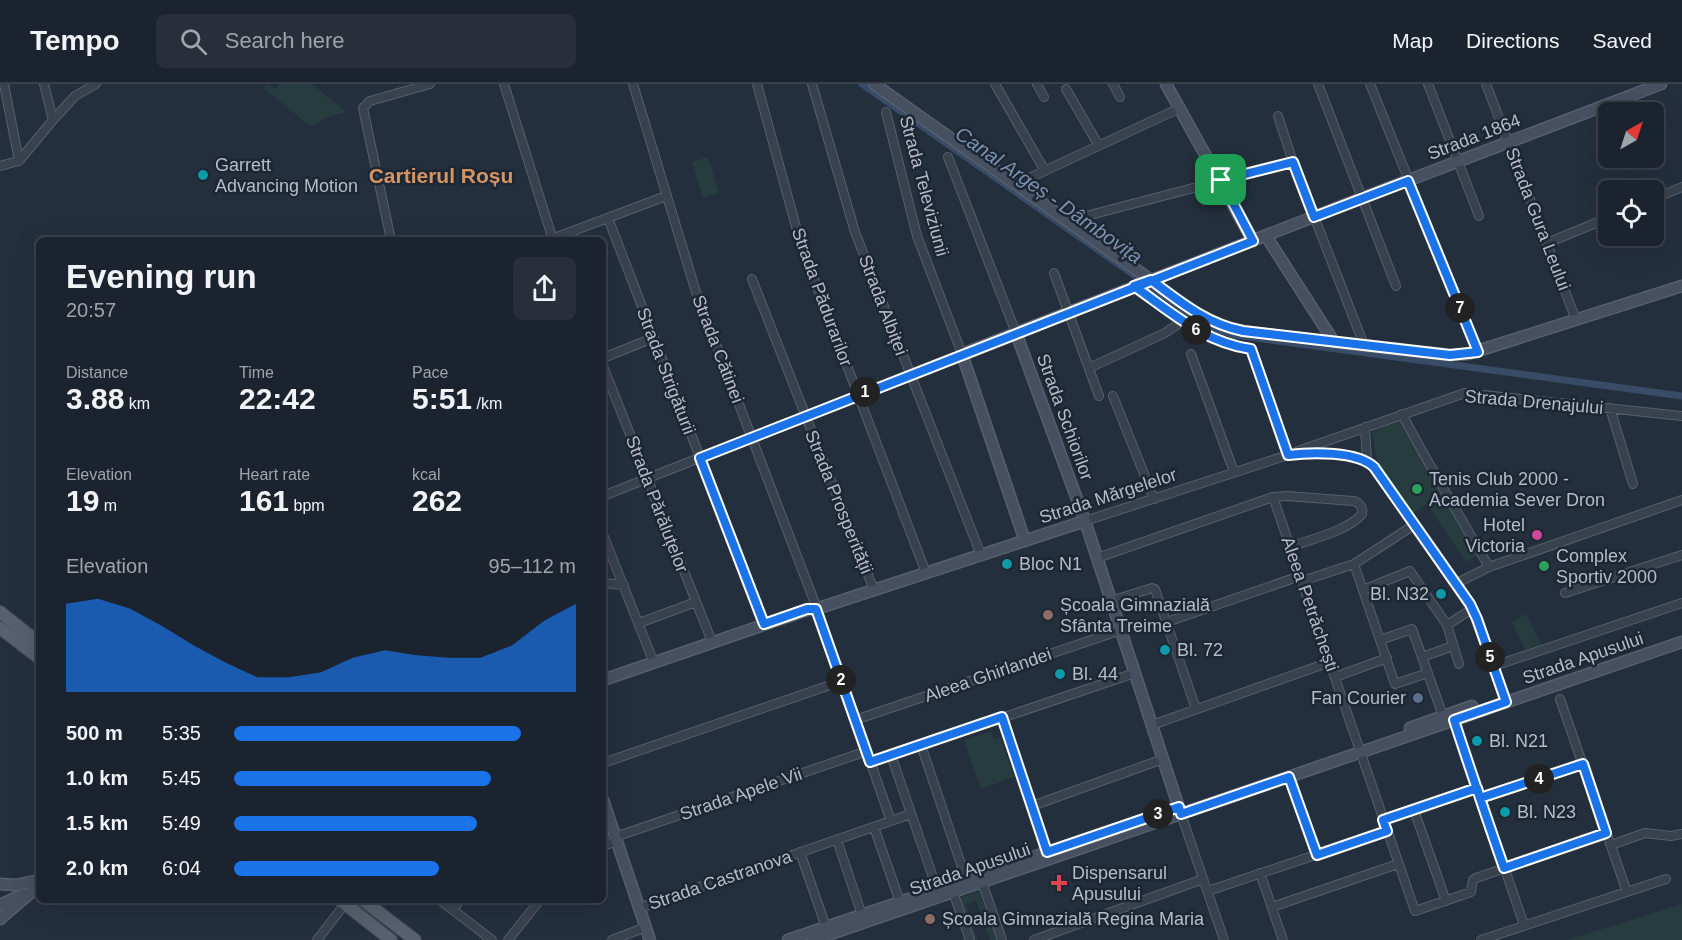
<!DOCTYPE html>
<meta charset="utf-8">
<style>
:root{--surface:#1b232e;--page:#282f3a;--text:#f1f3f6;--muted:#a0a4aa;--line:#39404a;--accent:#1a73e8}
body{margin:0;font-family:Helvetica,sans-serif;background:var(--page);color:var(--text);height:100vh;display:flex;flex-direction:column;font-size:22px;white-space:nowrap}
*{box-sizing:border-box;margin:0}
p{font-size:20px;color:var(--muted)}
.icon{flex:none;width:33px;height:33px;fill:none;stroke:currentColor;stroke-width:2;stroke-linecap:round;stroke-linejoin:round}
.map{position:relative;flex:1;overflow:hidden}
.side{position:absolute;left:36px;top:153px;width:570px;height:666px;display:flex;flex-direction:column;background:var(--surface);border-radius:9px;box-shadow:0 6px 24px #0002,0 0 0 2px var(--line)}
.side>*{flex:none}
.needle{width:39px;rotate:39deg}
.tools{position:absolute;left:1598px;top:18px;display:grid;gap:12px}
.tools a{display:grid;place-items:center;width:66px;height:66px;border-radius:9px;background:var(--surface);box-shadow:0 6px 24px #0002,0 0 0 2px var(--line);font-size:30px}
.pin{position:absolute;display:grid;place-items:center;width:51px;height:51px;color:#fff;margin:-26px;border-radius:12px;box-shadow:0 3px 9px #0006}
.km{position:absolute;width:30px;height:30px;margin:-15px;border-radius:50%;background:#222;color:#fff;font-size:16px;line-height:30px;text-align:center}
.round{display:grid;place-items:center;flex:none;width:63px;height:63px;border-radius:9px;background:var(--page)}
.overview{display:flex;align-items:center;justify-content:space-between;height:102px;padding:0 30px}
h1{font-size:33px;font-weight:700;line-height:45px}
.stats{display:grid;grid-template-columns:repeat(3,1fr);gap:9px;height:102px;padding:6px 30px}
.stats div{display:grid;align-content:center}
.stats b{font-size:30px;font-weight:700}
.stats small{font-size:16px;font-weight:400}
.stats p{font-size:16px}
.chart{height:168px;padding:12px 30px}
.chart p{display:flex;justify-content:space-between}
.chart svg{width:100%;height:108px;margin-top:6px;fill:var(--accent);opacity:.7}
ul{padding:0 30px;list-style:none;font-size:20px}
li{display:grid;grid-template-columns:96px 72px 1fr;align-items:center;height:45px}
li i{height:15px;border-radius:8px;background:var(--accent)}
header{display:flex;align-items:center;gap:36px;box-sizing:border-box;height:84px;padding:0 30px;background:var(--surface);border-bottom:2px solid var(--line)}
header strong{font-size:28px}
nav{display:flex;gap:33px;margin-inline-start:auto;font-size:21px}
.search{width:420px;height:54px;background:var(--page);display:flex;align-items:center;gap:15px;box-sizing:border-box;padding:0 21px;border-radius:9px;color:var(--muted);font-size:22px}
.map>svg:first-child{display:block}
.green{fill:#263c3f}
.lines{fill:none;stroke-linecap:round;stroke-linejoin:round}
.canal{stroke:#394c67;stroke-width:7}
.street-casing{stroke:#565f6c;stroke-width:10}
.secondary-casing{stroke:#565f6c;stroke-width:13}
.primary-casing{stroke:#414a57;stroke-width:14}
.street{stroke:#38414e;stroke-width:8}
.secondary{stroke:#465061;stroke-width:10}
.primary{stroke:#56606e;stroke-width:12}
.route-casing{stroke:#fff;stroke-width:12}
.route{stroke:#1a73e8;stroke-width:8}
.culture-dot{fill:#0f9aa8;stroke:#1d2633;stroke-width:2}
.leisure-dot{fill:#2e9e5b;stroke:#1d2633;stroke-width:2}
.hotel-dot{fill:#d1479c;stroke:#1d2633;stroke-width:2}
.education-dot{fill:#8d6e63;stroke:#1d2633;stroke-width:2}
.service-dot{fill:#5c6f8a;stroke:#1d2633;stroke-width:2}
.health-dot{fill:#e0444e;stroke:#1d2633;stroke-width:2}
.labels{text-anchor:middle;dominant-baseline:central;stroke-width:5;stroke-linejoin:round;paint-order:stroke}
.street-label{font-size:18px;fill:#b4bcc9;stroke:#1d2633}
.poi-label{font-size:18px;fill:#b4bcc9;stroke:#1d2633;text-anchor:start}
.water-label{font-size:20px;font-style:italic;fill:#7c92b1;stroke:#1d2633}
.quarter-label{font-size:21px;font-weight:bold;fill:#d59563;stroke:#1d2633}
</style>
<header>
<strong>Tempo</strong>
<div class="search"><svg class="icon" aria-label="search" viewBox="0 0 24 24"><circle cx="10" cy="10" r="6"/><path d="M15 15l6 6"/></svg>Search here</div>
<nav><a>Map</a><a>Directions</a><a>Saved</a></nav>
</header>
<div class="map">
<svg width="1682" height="856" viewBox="0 0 1682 856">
<rect width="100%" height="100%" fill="#242f3e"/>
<path class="green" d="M268 0 276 5 279 2 278 0H312L346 28 330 32 310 42 264 4Z
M708 73 719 109 703 114 692 78Z
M1402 334 1484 467 1466 478 1427 420 1412 430C1391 400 1375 387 1372 348Z
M1526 530 1541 561 1526 568 1512 538Z
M991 647 994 655 1000 653 1014 693 981 705 964 656Z
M979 807 996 856H990L976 816 966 820 978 856H974L960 814Z
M1682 820V856H1567Z"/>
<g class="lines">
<path class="canal" d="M862 0 1188 229 1213 244 1234 251 1682 312"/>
<defs>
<path id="street" d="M4 0 19 77
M44 0 53 36
M504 0 553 156
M633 0 696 208 813 514 891 737
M757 0 801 161 926 489
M812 0 855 148 981 471
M995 0 1045 87
M1037 0 1044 13
M1113 0 1120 13
M1318 0 1396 202
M1370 0 1478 268
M1428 0 1479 132
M1486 0 1576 236
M1066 5 1099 62
M1278 32 1293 78 1364 261
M948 73 1016 249
M0 82 19 77 53 36 75 12 96 0
M1021 104 1027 95 1180 24
M1653 115 1682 103
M608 134 764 540
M1067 137 1293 78
M391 156 363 24 370 17 430 0
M549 156 666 112
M1547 159 1608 134
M1054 189 1099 312
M752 195 874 506
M1151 196 1195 229 1230 244 1334 258
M1134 202C1172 229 1204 258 1251 265L1288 371
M1191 270 1234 388
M603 274 653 254
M603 282 712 558
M1089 284 1165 249 1182 237
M1113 312 1154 415
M1610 324 1633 400
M1402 330C1429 382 1460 432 1489 483
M1365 343 1367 377
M1298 367 1465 309 1682 332
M603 412 962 270 917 152 886 28
M1273 413 1415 827 1471 808 1473 796 1476 794 1606 749
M1085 437 1288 371C1312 368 1356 367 1374 383L1472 525 1504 612
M604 453 654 579
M1097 474 1273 413 1287 412 1353 417C1360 418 1363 424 1362 430 1348 447 1311 455 1290 463
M1354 480 1395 600 1428 589
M1302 497 1354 480 1414 441
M603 499 624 501
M1455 500 1489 483 1682 416
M1363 506 1410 487 1447 541 1459 580
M1565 509 1682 471
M1111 517 1152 504 1155 505 1196 625
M1167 538 1300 492
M639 539 696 518
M1447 541 1472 525
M1380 556 1412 545 1443 632
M1422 573 1453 562
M1494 582 1682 519
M1335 593 1387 574
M1560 615 1627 808
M1002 634 1047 768
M855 636 1121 546
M1454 636 1524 841
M1152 641 1330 578
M921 661 966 795
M891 671 937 805
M871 678 1135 589
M603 679 842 597
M1289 693 1316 771
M1480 714 1583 680
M1032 722 1163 675
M1414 726 1446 817
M1181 730 1224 856
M1383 736 1477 704
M874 743 900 818
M615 753 867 667
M837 756 862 831
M1611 761 1645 749 1671 752 1682 750
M603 762 617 757
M800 768 826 843
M1260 789 1283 856
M982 798 1002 856
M1208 807 1387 747
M953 808 970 856
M440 816 492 856
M1272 823 1398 780
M639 824 911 730
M453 826 460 816
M317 856 345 820
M508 856 540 816
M612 856 646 843
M1034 856 1203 795
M1481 856 1666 795"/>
<path id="secondary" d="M874 0 1151 196
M1166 0 1253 157
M1266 152 1334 258 1450 271 1468 270 1682 202
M1016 249 1085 437 1181 730
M1025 457 962 270 1362 114 1661 0
M603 596 807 526 816 525 1085 437
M1410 644 1472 622
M603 716 650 856
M0 800 16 801 39 796
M0 821 24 810
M0 835 35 805
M788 856 1169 727
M813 856 1682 558"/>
<path id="primary" d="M0 528 39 559
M0 544 39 574
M340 816 391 856
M363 816 415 856"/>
</defs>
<use href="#street" class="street-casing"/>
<use href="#secondary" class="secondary-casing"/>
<use href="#primary" class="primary-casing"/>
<use href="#street" class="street"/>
<use href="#secondary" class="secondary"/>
<use href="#primary" class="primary"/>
</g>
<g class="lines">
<defs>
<path id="route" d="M1221 96 1253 157 700 374 764 540 807 525H816L870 678 1002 633 1047 768 1179 723 1181 730 1289 693 1317 771 1387 747 1383 736 1477 704 1480 714 1583 680 1606 749 1504 784C1487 735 1470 685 1454 636L1506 618 1477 535 1470 520 1374 383C1357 367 1312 368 1288 371L1251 265C1204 258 1172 229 1134 202L1151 196C1180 218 1207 240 1243 247L1450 271 1478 268 1408 97 1314 133 1293 78 1221 96"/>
</defs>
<use href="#route" class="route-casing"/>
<use href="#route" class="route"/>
</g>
<g class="culture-dot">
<circle cx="203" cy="91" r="6"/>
<circle cx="1007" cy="480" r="6"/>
<circle cx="1441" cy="510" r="6"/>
<circle cx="1165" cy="566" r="6"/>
<circle cx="1060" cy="590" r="6"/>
<circle cx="1477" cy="657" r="6"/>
<circle cx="1505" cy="728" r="6"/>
</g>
<g class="leisure-dot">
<circle cx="1417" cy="405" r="6"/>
<circle cx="1544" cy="482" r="6"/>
</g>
<circle class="hotel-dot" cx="1537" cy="451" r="6"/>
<g class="education-dot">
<circle cx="1048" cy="531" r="6"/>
<circle cx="930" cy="835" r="6"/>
</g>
<circle class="service-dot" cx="1418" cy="614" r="6"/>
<path class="health-dot" d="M1056 790h6v6h6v6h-6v6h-6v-6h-6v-6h6z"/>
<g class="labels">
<g class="street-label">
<text transform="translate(1474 53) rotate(-21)">Strada 1864</text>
<text transform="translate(924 102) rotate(75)">Strada Televiziunii</text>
<text transform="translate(1538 135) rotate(69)">Strada Gura Leului</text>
<text transform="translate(822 213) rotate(70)">Strada Pădurarilor</text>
<text transform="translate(883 221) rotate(69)">Strada Albiței</text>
<text transform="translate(718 265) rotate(69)">Strada Cătinei</text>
<text transform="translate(666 287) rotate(69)">Strada Strigăturii</text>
<text transform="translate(1534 318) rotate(5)">Strada Drenajului</text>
<text transform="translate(1065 333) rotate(70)">Strada Schiorilor</text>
<text transform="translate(1108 412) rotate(-18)">Strada Mărgelelor</text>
<text transform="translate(839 418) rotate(68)">Strada Prosperității</text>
<text transform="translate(657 420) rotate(69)">Strada Părăluțelor</text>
<text transform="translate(1310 520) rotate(71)">Aleea Petrăchești</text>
<text transform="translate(1583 574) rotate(-19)">Strada Apusului</text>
<text transform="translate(988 591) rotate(-19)">Aleea Ghirlandei</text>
<text transform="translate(741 710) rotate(-19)">Strada Apele Vii</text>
<text transform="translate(970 785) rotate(-19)">Strada Apusului</text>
<text transform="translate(720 796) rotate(-19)">Strada Castranova</text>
</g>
<g class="poi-label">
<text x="215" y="81">Garrett<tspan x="215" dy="21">Advancing Motion</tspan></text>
<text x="1429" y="395">Tenis Club 2000 -<tspan x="1429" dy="21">Academia Sever Dron</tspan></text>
<text x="1525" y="441" text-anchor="end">Hotel<tspan x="1525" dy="21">Victoria</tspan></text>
<text x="1556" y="472">Complex<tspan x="1556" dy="21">Sportiv 2000</tspan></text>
<text x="1019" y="480">Bloc N1</text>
<text x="1429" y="510" text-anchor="end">Bl. N32</text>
<text x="1060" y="521">Școala Gimnazială<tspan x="1060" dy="21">Sfânta Treime</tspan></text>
<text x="1177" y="566">Bl. 72</text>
<text x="1072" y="590">Bl. 44</text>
<text x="1406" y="614" text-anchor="end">Fan Courier</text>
<text x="1489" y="657">Bl. N21</text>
<text x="1517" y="728">Bl. N23</text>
<text x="1072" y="789">Dispensarul<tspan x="1072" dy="21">Apusului</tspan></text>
<text x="942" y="835">Școala Gimnazială Regina Maria</text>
</g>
<g class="water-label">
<text transform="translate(1049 111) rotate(35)">Canal Argeș - Dâmbovița</text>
</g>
<g class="quarter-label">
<text x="441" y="91">Cartierul Roșu</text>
</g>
</g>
</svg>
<div class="tools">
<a><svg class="needle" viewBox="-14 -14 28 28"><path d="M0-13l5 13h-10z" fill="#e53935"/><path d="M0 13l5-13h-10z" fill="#a0a4aa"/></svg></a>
<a><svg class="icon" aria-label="locate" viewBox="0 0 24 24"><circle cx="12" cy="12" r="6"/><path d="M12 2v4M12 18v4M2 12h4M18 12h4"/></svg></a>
</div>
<div class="pin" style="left:1221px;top:96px;background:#1e9e55"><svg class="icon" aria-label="arrive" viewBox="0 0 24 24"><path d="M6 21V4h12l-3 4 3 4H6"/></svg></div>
<b class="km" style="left:865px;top:308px">1</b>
<b class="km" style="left:841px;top:596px">2</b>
<b class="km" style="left:1158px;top:730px">3</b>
<b class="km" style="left:1539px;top:695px">4</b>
<b class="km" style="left:1490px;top:573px">5</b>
<b class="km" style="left:1196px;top:246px">6</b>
<b class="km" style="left:1460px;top:224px">7</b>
<section class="side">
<div class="overview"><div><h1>Evening run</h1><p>20:57</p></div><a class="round"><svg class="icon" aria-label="share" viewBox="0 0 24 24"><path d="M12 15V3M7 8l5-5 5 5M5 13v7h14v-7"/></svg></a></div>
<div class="stats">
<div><p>Distance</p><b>3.88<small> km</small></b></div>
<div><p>Time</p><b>22:42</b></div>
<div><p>Pace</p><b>5:51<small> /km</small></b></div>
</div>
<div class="stats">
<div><p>Elevation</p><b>19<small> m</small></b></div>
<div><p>Heart rate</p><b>161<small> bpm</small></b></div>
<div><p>kcal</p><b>262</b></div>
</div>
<div class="chart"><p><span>Elevation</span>95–112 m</p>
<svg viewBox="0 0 160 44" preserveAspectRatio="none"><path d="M0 44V8L10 6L20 10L30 17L40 25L50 32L60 38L70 38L80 36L90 30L100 27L110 29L120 30L130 30L140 25L150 15L160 8V44z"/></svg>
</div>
<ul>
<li><b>500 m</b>5:35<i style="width:84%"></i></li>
<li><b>1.0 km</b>5:45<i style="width:75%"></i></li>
<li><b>1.5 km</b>5:49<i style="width:71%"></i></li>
<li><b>2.0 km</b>6:04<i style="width:60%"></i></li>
</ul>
</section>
</div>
